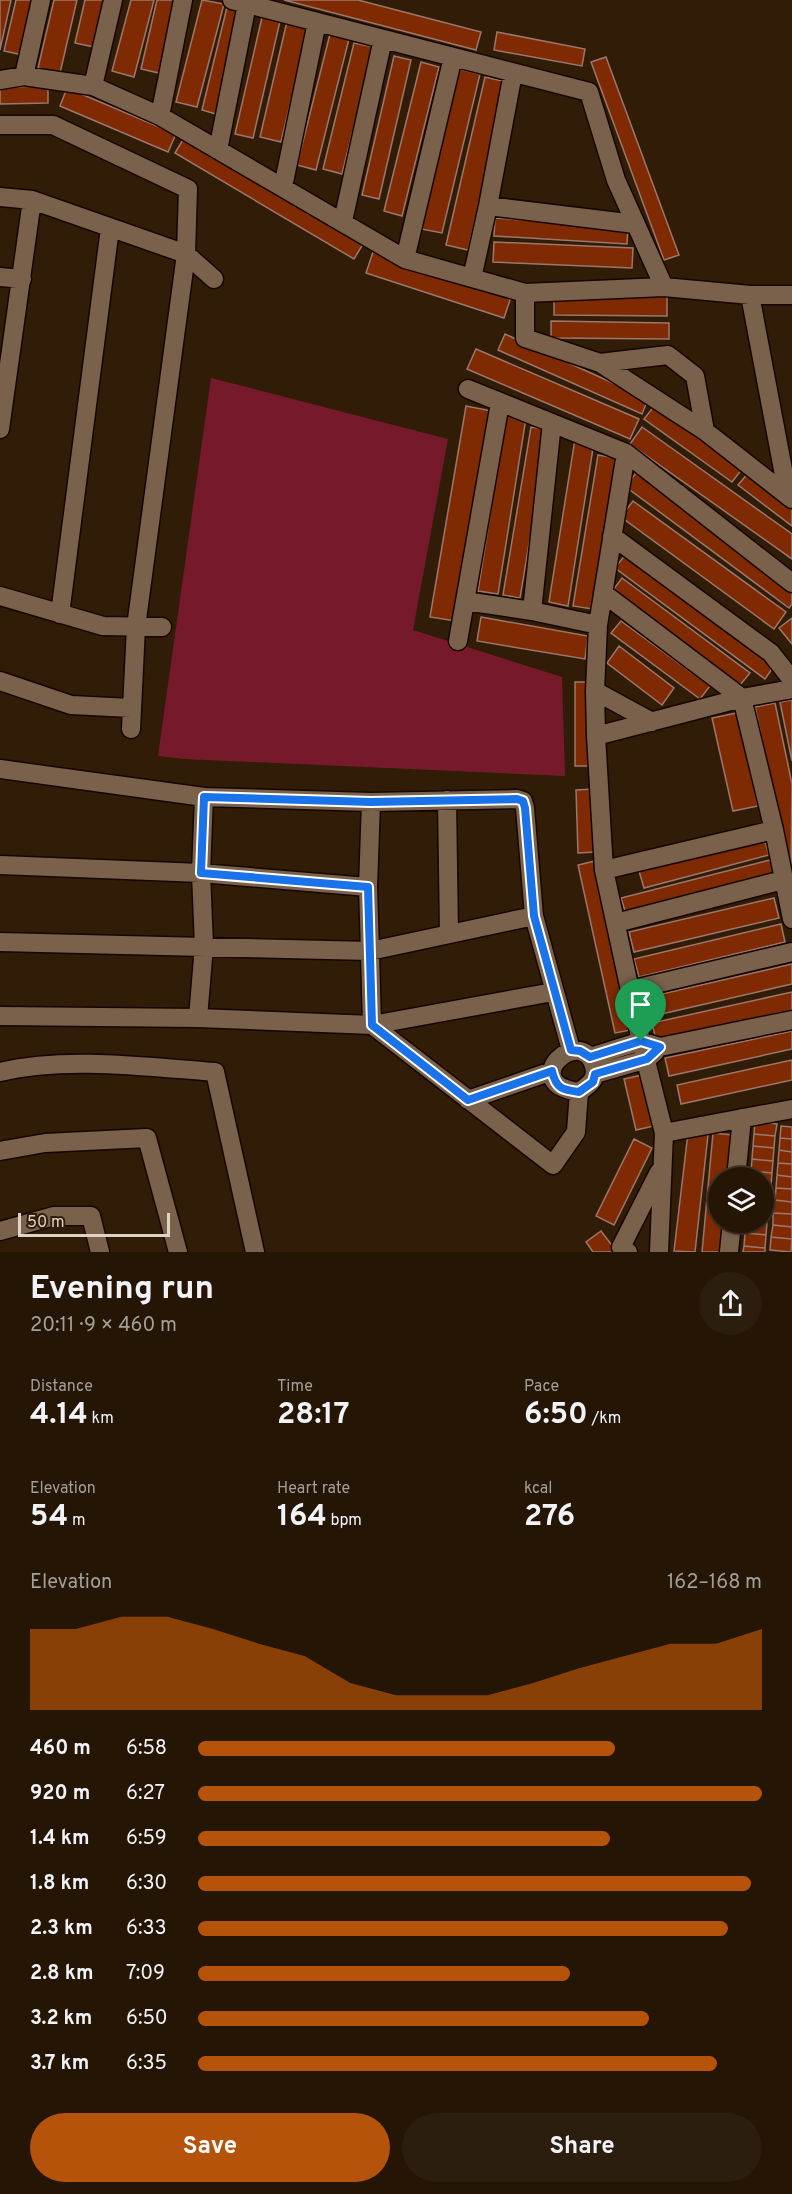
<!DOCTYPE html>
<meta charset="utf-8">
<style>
:root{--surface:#241505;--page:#2c1e0f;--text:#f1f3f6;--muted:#a39f9a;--line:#413427;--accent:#b45309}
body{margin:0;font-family:Overpass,sans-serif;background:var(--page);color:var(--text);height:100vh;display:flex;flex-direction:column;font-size:22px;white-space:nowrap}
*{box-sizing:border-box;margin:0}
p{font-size:20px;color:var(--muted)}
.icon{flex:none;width:33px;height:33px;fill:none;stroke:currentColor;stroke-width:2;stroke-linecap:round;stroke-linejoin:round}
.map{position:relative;height:1252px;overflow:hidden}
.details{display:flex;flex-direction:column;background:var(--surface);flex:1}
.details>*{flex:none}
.fabs{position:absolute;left:708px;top:1167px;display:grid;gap:12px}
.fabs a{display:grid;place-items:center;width:66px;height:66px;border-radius:50%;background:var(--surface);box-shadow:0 2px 4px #0004,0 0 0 2px var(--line);font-size:30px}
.scale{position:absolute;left:18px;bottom:15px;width:152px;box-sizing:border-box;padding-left:6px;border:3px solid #e0d2c5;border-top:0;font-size:16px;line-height:21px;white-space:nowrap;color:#e0d2c5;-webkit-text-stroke:4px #301c07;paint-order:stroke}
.pin{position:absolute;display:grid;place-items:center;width:51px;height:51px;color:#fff;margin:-62px -26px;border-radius:50% 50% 50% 0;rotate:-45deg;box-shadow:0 0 6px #0007}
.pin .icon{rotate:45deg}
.round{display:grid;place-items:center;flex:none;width:63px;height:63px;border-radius:32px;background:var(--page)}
.headline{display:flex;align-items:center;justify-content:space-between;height:102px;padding:0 30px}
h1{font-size:33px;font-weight:700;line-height:45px}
.figures{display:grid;grid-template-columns:repeat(3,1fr);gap:9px;height:102px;padding:6px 30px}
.figures div{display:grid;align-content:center}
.figures b{font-size:30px;font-weight:700}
.figures small{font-size:16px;font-weight:400}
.figures p{font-size:16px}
.chart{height:168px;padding:12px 30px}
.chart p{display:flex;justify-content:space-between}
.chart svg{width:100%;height:108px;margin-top:6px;fill:var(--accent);opacity:.7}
.primary-button{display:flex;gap:12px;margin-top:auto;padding:12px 30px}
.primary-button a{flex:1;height:69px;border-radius:36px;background:var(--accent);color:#fff;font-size:24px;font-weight:700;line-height:69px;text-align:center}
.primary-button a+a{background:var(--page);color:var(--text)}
ul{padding:0 30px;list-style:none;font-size:20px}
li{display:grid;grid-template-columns:96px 72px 1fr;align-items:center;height:45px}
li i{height:15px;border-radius:8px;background:var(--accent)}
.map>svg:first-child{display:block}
.green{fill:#761a2b}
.building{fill:#802a04;stroke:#9a786d;stroke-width:1.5}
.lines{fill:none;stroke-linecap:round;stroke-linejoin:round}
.street-casing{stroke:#170600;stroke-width:21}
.street{stroke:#7a614b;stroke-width:18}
.route-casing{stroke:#fff;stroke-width:12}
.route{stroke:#1a73e8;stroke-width:8}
</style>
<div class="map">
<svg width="792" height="1252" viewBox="0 0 792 1252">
<rect width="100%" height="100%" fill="#301c07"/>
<path class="green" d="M211 378 448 439 413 630 562 677 565 776 184 759 158 756Z"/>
<path class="building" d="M0 0H11L0 50Z
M16 0H36L23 55 4 51Z
M54 0H77L60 73 38 68Z
M85 0H105L94 47 75 43Z
M131 0H154L134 77 112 71Z
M157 0H177L159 73 141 69Z
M202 0 224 4 197 107 176 102Z
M284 0H358L481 32 476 50Z
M228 3 243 7 216 114 202 110Z
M263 13 281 17 253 138 235 134Z
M288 17 310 22 281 142 260 137Z
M497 32 585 49 582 66 494 50Z
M330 34 349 39 316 170 297 165Z
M354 43 374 47 342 174 323 169Z
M394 56 411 60 379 199 362 195Z
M606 57 679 255 664 260 591 62Z
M421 62 439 67 402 216 384 211Z
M459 69 480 74 442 233 421 229Z
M485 77 507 82 468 250 446 245Z
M48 86V103L0 104V87Z
M67 88 176 134 168 152 60 106Z
M184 138 363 244 354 259 175 153Z
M495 218 628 227 627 244 494 236Z
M494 242 633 248 632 268 493 262Z
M373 252 511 297 504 318 366 273Z
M554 295H667V316L554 315Z
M551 321 669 323V339L551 338Z
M505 334 648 399 642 414 498 350Z
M476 349 639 419 630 439 467 369Z
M655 405 743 468 732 482 644 419Z
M466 406 492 411 455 621 430 617Z
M506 415 526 418 498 594 478 591Z
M531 427 548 430 520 598 503 595Z
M642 427 792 534V559L630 444Z
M575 439 594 442 568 606 549 602Z
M598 455 617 458 592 609 573 606Z
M637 471 792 587V604L789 608 626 487Z
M749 472 792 505V526L738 485Z
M633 501 786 612 774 629 621 517Z
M625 555 774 666 765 679 615 568Z
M622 578 750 673 740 685 613 590Z
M481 617 588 636 585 659 477 641Z
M792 618V644L779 628Z
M621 621 710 686 700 699 611 633Z
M619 646 674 688 662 705 607 663Z
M575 682H591L592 766H575Z
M792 700V761L780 702Z
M775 703 792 784 791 878 755 707Z
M737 713 758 806 733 811 712 718Z
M594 789 596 852 578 853 576 790Z
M764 838 769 855 644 888 639 871Z
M770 860 775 876 626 914 621 898Z
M595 861 631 1030 615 1033 578 865Z
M774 898 779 918 634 952 629 932Z
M781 924 785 942 639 977 634 959Z
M792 964V984L657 1015 653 996Z
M792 992V1010L656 1040 652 1023Z
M792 1031V1049L669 1076 665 1058Z
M792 1060V1080L681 1104 677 1085Z
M646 1074 658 1125 636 1130 624 1079Z
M755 1121 777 1124 775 1136 754 1134Z
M781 1126 792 1127V1139L780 1138Z
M688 1133 708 1135 695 1252 674 1251Z
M713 1133 733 1135 729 1178H718V1222H725L722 1252H702Z
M754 1134 775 1136 774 1148 753 1146Z
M780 1138 792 1139V1152L779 1150Z
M634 1139 652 1148 614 1225 596 1216Z
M753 1146 774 1148 773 1161 752 1159Z
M779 1150 792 1152V1164L778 1163Z
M752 1159 773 1161 772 1173 751 1171Z
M778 1163 792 1164V1177L777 1175Z
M751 1171 772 1173 771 1186 764 1185V1178H750Z
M777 1175 792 1177V1189L776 1188Z
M776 1188 792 1189V1202L775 1200Z
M775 1200 792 1202V1214L773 1213Z
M773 1213 792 1214V1227L773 1225Z
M746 1222 767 1223 766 1235 745 1233Z
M773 1225 792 1227V1239L771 1237Z
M601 1231 617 1252H593L586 1242Z
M745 1233 766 1235 765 1248 744 1246Z
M771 1237 792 1239 791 1252 770 1250Z
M744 1246 765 1248V1252H743Z"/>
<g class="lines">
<defs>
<path id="street" d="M232 0 589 92 616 180 664 287
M24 76 41 0
M0 80 24 76 93 86 160 116 405 259 525 293 664 287 750 295H792
M93 86 113 0
M160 116 183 0
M0 125H53L188 189 186 254 136 627 131 729
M218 150 247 4
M283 187 317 22
M0 197 32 200 186 254 214 279
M488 206 635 224
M343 221 383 39
M405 259 453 57
M0 277 22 279
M472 278 488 206 513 73
M525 293V338L600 363 705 431 792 499
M750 295 788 496
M600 363 668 355 695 376 705 431
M468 389 626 453 792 583
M0 429 32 200
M626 453 598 625 595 691 596 736 604 870 641 1041 664 1133 659 1252
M612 536 771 653 792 680
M603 593 742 698 774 830 792 919
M0 596 103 626 162 627
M465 601 532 611 598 625
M532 611 552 423
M60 614 110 228
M458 641 500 403
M0 681 71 705 131 708
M595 691 652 722
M596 736 742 698 792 689
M0 769 204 797 371 802 517 799 523 801 525 808 534 916
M447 800 449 934
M371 802 368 887 370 951 534 916 571 1050
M0 865 201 873 368 887
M604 870 774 830
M616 923 783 880
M0 942 370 951 372 1025 553 1165 576 1132 579 1092C589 1085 598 1079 594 1066 582 1023 515 1083 579 1092
M630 990 792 952
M0 1016 198 1018 372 1025 553 992
M198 1018 204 946 201 873 204 797
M590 1057 641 1041 660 1047 792 1020
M0 1072C65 1056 148 1067 215 1072L255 1252
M595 1074 647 1059 655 1052
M468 1100 552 1071
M664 1133 792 1109
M0 1151 45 1143 147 1138 178 1252
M736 1178 742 1118
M0 1231 54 1216H91L100 1252
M628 1252 621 1247 659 1172
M729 1252 732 1222"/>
</defs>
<use href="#street" class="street-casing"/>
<use href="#street" class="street"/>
</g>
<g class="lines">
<defs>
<path id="route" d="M204 797 371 802 517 799 523 801 525 808 534 916 571 1050 580 1051 590 1057 641 1041 660 1047 647 1059 595 1074 593 1082 579 1092C563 1090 556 1089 552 1071L468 1100 372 1025 368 887 201 873Z"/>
</defs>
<use href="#route" class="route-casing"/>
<use href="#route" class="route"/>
</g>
</svg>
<div class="fabs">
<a><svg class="icon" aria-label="layers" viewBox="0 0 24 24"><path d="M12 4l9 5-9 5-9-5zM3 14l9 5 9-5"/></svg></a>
</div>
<div class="scale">50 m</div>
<div class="pin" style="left:641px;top:1041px;background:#1e9e55"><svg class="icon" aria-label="arrive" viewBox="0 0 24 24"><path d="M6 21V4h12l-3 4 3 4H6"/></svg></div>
</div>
<section class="details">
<div class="headline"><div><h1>Evening run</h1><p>20:11 · 9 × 460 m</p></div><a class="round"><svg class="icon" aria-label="share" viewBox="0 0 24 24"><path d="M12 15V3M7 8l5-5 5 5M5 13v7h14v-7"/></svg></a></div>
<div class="figures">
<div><p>Distance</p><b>4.14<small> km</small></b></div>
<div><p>Time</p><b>28:17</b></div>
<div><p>Pace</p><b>6:50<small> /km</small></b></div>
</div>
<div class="figures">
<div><p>Elevation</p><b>54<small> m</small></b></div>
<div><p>Heart rate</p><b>164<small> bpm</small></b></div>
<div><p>kcal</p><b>276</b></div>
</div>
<div class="chart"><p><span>Elevation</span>162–168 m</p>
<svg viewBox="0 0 160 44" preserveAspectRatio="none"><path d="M0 44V11L10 11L20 6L30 6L40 11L50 17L60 22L70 33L80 38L90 38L100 38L110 33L120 27L130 22L140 17L150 17L160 11V44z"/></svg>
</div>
<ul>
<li><b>460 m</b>6:58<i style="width:74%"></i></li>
<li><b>920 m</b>6:27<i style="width:100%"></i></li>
<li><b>1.4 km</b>6:59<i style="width:73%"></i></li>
<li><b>1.8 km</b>6:30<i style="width:98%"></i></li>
<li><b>2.3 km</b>6:33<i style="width:94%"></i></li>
<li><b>2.8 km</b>7:09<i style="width:66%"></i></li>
<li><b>3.2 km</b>6:50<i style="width:80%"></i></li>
<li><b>3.7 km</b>6:35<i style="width:92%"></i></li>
</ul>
<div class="primary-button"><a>Save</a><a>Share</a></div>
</section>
